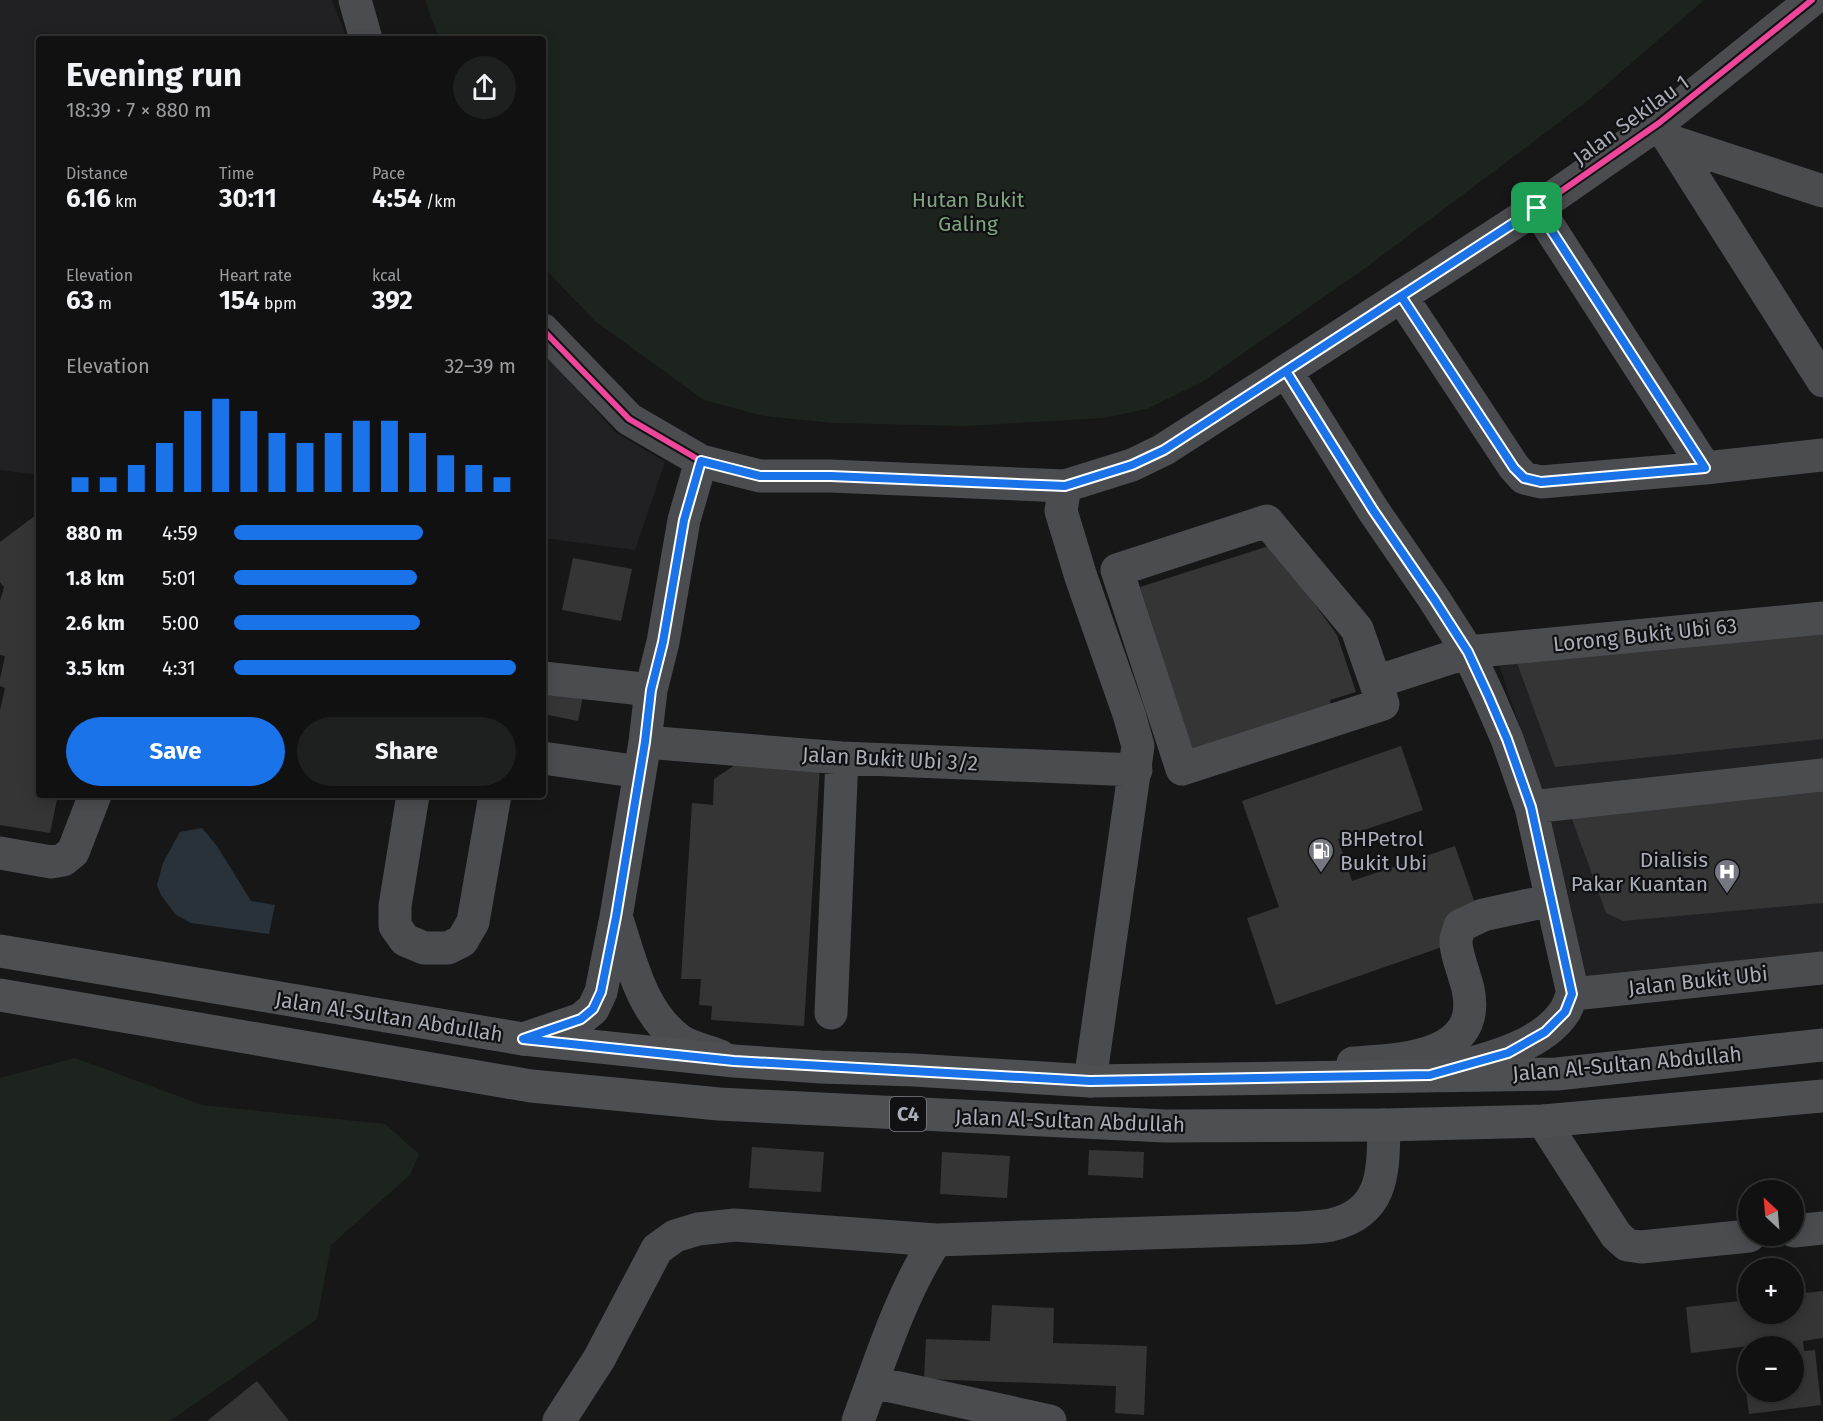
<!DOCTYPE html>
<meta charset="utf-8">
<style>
:root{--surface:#111;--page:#1e1f1f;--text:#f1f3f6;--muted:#9c9d9f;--line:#303131;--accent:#1a73e8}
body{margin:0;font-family:"Fira Sans",sans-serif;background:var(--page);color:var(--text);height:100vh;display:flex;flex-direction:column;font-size:22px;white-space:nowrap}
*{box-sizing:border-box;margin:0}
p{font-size:20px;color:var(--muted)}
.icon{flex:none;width:33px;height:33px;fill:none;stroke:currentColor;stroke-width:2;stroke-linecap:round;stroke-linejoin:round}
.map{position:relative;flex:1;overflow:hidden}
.details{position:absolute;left:36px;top:36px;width:510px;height:762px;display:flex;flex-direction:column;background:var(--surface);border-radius:6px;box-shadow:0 3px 15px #0003,0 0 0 2px var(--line)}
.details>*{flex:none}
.needle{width:39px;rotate:334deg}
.buttons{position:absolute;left:1738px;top:1180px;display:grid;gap:12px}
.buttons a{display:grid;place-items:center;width:66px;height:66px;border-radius:50%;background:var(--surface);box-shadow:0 3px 15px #0003,0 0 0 2px var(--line);font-size:30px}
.pin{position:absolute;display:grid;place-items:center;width:51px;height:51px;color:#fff;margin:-26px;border-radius:12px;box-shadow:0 3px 9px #0006}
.round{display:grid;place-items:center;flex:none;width:63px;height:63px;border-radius:32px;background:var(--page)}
.head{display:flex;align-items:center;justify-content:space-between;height:102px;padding:0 30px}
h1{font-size:33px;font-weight:700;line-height:45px}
.figures{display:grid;grid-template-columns:repeat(3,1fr);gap:9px;height:102px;padding:6px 30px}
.figures div{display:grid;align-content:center}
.figures b{font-size:26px;font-weight:700}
.figures small{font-size:16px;font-weight:400}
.figures p{font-size:16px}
.chart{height:168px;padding:12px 30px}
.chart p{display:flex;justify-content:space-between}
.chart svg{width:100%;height:108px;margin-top:6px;stroke:var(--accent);stroke-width:6}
.primary-button{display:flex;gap:12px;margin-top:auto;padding:12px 30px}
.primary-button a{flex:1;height:69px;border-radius:36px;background:var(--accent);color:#fff;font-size:24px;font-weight:700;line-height:69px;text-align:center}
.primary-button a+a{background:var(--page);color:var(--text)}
ul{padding:0 30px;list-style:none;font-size:20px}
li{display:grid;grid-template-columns:96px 72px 1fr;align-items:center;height:45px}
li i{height:15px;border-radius:8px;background:var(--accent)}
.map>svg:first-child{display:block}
.built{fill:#212123}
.green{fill:#1d241e}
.water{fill:#2a3239}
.building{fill:#353536}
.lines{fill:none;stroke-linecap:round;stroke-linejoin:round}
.minor{stroke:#4b4c50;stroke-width:33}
.major{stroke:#4d4f52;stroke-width:33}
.cycleway-casing{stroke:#111113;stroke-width:10}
.cycleway{stroke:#ed469a;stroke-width:6}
.route-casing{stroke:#fff;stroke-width:12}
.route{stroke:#1a73e8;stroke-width:8}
.labels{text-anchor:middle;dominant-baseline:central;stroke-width:4.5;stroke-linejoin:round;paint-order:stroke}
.shield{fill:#111113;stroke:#7b7e86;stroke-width:1.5}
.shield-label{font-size:20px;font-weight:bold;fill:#a8adb8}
.street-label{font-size:21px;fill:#a8adb8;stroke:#111113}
.park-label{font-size:21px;fill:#7fa381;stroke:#111113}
.poi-label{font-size:21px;fill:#a8adb8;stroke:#111113;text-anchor:start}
</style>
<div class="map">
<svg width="1823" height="1421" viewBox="0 0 1823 1421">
<rect width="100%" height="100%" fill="#171717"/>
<path class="built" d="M0 0H332L347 39H39V475L0 470Z
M543 351 615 432 665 462 635 550 543 538Z
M1823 621V984L1586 1007 1549 814 1497 659Z"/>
<path class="green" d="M425 0H1704L1590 99 1364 269 1202 382 1147 409 1103 418 967 426 833 423 764 416 704 400 595 321 543 267V39H439Z
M75 1058 202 1105 385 1124 419 1154 410 1175 331 1245 317 1319 170 1421H0V1078Z"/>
<path class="water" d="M202 828 217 846 251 901 275 905 269 934 191 923 176 915 161 895 157 885 163 863 180 832Z"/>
<path class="building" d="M36 515 39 519V795H58L50 833 0 825V710L5 688 0 686V679L5 656 0 655V601L4 587 0 582V542Z
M1272 545 1337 635 1356 692 1330 700 1333 711 1195 757 1140 587Z
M573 558 632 569 621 621 562 610Z
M1823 632V739L1555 767 1517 663Z
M543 690 584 692 578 721 543 714Z
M1401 746 1423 810 1338 839 1352 881 1455 846 1485 932 1276 1005 1247 918 1279 907 1242 801Z
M741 761 820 766 804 1026 711 1020 712 1006 699 1005 701 979H681L692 803 713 805 714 779Z
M1823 783V903L1623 921 1606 913 1568 808Z
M752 1147 824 1152 821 1192 749 1188Z
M1089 1150 1144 1152 1143 1178 1088 1175Z
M942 1152 1010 1156 1007 1198 940 1194Z
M1823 1291V1338L1803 1341 1804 1351 1815 1350 1821 1405 1749 1414 1743 1368 1749 1367V1392H1794V1347L1749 1346 1691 1353 1686 1307 1749 1300V1314H1794V1294Z
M992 1305 1054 1308 1053 1343 1147 1346 1144 1415 1115 1413 1116 1386 924 1379 926 1339 990 1341Z
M257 1381 289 1421H207Z"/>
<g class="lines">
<path class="minor" d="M355 0 366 39
M1659 123 1823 381
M1673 142 1823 191
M1537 208 1705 468
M1401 296 1514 467 1524 478 1541 482 1705 468 1823 455
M543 330 629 419 701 461 760 476H831L1065 486 1132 465 1163 450 1286 371 1537 208 1659 123 1812 0
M1286 371 1373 510 1434 599 1468 652 1488 695 1507 739 1531 807 1573 994
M1065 486 1061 511 1081 577 1129 714 1138 746 1090 1081
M1267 521 1357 629 1383 704 1182 769 1117 570Z
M543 678 651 690
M1376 682 1468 652 1823 618
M645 742 842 758 1136 770
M543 758 640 772
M413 795 395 906V926L405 940 424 948H448L462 941 473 922 495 795
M1531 807 1823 775
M0 853 51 862 63 860 73 852 95 795
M617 919C631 962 642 1014 681 1041 692 1048 708 1051 720 1056
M1573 994 1823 968
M831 1013 842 758
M523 1039 581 1019 593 1009 601 992 616 917 645 742 651 690 663 642 684 520 701 461
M1353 1063C1400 1060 1483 1058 1468 989 1465 975 1455 952 1456 939 1457 935 1459 930 1460 926L1483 915 1552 900
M1446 1070C1484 1060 1542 1047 1565 1011 1568 1006 1570 999 1573 994
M1543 1121 1616 1235 1627 1245 1641 1247 1749 1236
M1794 1231 1823 1228
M872 1382 1050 1421
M559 1421 599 1359 657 1249 675 1236 698 1229 735 1225 936 1240
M858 1421C881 1359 900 1296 936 1240L1299 1228C1309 1227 1321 1227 1331 1225 1385 1212 1383 1171 1384 1125"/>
<path class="major" d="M0 951 523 1039 734 1061 821 1067 914 1070 1090 1081 1557 1074 1823 1045
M0 995 531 1086 719 1104 1165 1126 1384 1125 1543 1121 1823 1096"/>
<defs>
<path id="cycleway" d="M543 330 629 419 701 461 760 476H831L1065 486 1132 465 1163 450 1286 371 1537 208 1659 123 1812 0
M1286 371 1373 510 1434 599 1468 652 1488 695 1507 739 1531 807 1573 994
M523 1039 581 1019 593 1009 601 992 616 917 645 742 651 690 663 642 684 520 701 461"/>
</defs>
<use href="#cycleway" class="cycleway-casing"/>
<use href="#cycleway" class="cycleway"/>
</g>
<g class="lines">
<defs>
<path id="route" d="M1537 208 1164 450 1132 465 1065 486 831 476H760L701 461 684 520 663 642 651 690 645 742 616 917 601 992 593 1009 581 1019 523 1039 734 1061 1090 1081 1430 1075 1508 1053 1545 1032 1565 1012 1572 994 1531 807 1507 739 1488 695 1468 652 1434 599 1373 510 1286 371 1401 296 1514 468 1524 478 1541 482 1705 468 1537 208"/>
</defs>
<use href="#route" class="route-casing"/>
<use href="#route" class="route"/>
</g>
<defs>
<symbol id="fuel-pin" viewBox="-11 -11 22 30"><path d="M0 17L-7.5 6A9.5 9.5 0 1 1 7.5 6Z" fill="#757880" stroke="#111113"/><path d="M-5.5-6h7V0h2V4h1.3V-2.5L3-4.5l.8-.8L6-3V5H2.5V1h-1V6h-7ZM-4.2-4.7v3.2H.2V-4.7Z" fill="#fff"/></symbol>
<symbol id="hospital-pin" viewBox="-11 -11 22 30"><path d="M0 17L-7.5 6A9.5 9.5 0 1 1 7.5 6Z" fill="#757880" stroke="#111113"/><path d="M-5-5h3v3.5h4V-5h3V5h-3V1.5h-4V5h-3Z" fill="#fff"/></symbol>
</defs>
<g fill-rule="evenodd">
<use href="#fuel-pin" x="1306" y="836" width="30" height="40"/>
<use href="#hospital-pin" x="1712" y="857" width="30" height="40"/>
</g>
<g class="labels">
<rect class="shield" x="890" y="1097" width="36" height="34" rx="4.5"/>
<g class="shield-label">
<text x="908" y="1114">C4</text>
</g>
<g class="street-label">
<text transform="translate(1631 120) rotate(-36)">Jalan Sekilau 1</text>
<text transform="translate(1645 635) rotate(-6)">Lorong Bukit Ubi 63</text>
<text transform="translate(890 759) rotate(3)">Jalan Bukit Ubi 3/2</text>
<text transform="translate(1698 981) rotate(-6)">Jalan Bukit Ubi</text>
<text transform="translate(389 1017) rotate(9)">Jalan Al-Sultan Abdullah</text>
<text transform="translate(1627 1064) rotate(-5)">Jalan Al-Sultan Abdullah</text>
<text transform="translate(1070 1121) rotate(2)">Jalan Al-Sultan Abdullah</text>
</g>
<g class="park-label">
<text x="968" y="200">Hutan Bukit<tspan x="968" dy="24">Galing</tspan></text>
</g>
<g class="poi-label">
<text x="1340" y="839">BHPetrol<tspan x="1340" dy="24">Bukit Ubi</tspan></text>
<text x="1708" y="860" text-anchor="end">Dialisis<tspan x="1708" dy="24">Pakar Kuantan</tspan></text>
</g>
</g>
</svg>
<div class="buttons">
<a><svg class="needle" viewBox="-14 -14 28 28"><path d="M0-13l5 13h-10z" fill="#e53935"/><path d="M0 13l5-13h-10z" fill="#9c9d9f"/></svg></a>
<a>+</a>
<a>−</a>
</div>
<div class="pin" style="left:1537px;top:208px;background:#1e9e55"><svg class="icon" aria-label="arrive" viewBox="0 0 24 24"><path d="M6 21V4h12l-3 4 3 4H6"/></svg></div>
<section class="details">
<div class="head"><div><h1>Evening run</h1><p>18:39 · 7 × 880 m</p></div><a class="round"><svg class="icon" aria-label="share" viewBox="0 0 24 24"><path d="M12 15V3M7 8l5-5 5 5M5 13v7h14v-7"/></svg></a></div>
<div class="figures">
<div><p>Distance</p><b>6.16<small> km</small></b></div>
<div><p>Time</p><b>30:11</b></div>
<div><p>Pace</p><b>4:54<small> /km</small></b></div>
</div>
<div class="figures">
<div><p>Elevation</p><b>63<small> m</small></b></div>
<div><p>Heart rate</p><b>154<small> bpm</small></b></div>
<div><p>kcal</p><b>392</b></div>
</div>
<div class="chart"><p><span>Elevation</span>32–39 m</p>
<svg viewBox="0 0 160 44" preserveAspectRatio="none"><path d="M5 44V38M15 44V38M25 44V33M35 44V24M45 44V11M55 44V6M65 44V11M75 44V20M85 44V24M95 44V20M105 44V15M115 44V15M125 44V20M135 44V29M145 44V33M155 44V38"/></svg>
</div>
<ul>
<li><b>880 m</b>4:59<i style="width:67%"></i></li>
<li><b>1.8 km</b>5:01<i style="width:65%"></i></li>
<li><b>2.6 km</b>5:00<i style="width:66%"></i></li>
<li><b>3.5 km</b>4:31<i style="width:100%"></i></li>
</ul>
<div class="primary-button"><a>Save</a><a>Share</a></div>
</section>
</div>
